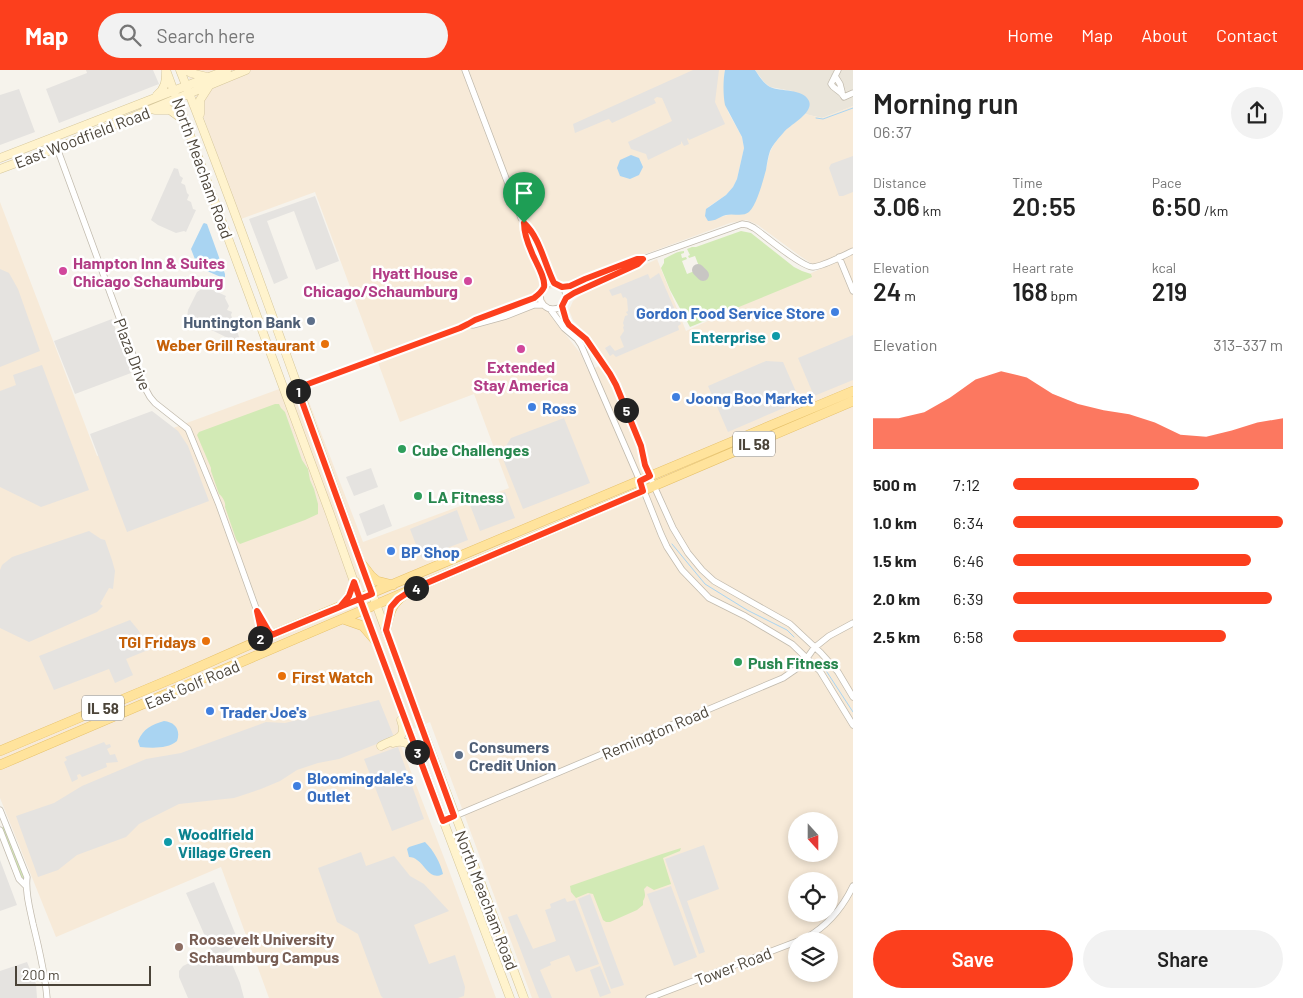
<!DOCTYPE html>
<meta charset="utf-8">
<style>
:root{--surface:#fff;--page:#f2f2f2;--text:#222;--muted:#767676;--accent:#fc3f1d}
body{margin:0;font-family:Barlow,sans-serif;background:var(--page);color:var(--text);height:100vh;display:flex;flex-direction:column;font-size:19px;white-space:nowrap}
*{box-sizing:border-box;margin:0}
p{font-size:16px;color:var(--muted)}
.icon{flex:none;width:28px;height:28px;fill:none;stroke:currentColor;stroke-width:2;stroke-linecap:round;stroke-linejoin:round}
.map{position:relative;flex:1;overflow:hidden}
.panel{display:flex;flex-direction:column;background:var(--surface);width:450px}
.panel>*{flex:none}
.needle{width:32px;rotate:159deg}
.tools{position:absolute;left:788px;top:742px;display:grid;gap:10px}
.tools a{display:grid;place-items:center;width:50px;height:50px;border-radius:50%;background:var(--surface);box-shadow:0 2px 8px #0003;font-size:25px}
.scale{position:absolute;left:15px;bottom:12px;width:136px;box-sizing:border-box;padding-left:5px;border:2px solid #4b4439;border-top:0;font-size:14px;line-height:18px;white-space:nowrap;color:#4b4439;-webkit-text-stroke:4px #fff;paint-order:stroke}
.pin{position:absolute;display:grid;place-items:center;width:42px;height:42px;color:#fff;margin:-51px -21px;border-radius:50% 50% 50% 0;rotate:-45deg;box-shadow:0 0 5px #0007}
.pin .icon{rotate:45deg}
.km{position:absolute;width:25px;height:25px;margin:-12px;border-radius:50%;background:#222;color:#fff;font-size:14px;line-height:25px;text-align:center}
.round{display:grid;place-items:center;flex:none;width:52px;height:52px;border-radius:26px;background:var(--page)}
.summary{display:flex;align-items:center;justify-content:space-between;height:85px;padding:0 20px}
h1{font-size:28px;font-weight:600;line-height:38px}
.stats{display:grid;grid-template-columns:repeat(3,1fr);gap:8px;height:85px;padding:5px 20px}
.stats div{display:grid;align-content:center}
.stats b{font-size:25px;font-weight:600}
.stats small{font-size:14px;font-weight:400}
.stats p{font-size:14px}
.chart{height:140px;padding:10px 20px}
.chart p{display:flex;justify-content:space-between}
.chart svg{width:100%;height:90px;margin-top:5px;fill:var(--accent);opacity:.7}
.button{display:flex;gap:10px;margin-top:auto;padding:10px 20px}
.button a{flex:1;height:58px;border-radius:30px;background:var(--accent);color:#fff;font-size:20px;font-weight:600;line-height:58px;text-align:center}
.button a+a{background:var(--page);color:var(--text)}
ul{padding:0 20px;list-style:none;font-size:16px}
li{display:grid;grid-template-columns:80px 60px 1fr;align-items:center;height:38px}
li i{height:12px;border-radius:6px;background:var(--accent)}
header{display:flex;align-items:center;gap:30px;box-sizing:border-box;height:70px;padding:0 25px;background:var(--accent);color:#fff}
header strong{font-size:24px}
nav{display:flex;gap:28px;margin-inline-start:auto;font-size:18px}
.search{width:350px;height:45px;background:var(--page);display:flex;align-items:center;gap:12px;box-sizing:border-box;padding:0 18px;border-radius:28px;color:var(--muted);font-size:19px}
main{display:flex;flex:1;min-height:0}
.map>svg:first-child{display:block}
.residential{fill:#eae5da}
.commercial{fill:#f7ead8;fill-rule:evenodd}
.green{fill:#d2eab5}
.parking{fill:#e5e3e0}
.water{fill:#a9d4f2}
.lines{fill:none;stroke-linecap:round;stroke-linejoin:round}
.stream{stroke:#a9d4f2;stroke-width:1}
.taxiway{stroke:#c8c6c3;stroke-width:12}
.street-casing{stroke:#c2bbae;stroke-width:7}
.secondary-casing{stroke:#d6c79b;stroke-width:9}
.primary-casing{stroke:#e6c16a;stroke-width:10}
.street{stroke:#fff;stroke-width:5.5}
.secondary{stroke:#fff3cd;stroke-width:8}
.primary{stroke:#ffe39c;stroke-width:9}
.route-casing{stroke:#fff;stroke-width:10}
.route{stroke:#fc3f1d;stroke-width:6}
.hotel-dot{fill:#d1479c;stroke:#fff;stroke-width:2}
.shop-dot{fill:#3f7fe0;stroke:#fff;stroke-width:2}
.service-dot{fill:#5c6f8a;stroke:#fff;stroke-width:2}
.culture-dot{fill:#0f9aa8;stroke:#fff;stroke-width:2}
.food-dot{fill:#e8710a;stroke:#fff;stroke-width:2}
.leisure-dot{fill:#2e9e5b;stroke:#fff;stroke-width:2}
.education-dot{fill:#8d6e63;stroke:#fff;stroke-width:2}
.labels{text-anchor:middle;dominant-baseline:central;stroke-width:5;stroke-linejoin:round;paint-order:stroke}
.shield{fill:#fff;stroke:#817c74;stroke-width:1}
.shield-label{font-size:15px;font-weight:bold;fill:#4b4439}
.street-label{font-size:16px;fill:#4b4439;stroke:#fff}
.hotel-label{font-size:16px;font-weight:bold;fill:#b23c85;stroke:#fff;text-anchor:start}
.shop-label{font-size:16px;font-weight:bold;fill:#366cbe;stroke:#fff;text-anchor:start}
.service-label{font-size:16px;font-weight:bold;fill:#4e5e75;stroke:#fff;text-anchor:end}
.culture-label{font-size:16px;font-weight:bold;fill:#0d838f;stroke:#fff;text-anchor:end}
.food-label{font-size:16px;font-weight:bold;fill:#c56008;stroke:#fff;text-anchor:end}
.leisure-label{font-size:16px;font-weight:bold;fill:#27864d;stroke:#fff;text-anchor:start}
.education-label{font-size:16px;font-weight:bold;fill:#785e54;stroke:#fff;text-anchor:start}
</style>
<header>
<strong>Map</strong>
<div class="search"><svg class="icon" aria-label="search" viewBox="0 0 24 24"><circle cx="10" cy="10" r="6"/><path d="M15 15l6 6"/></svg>Search here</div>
<nav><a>Home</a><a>Map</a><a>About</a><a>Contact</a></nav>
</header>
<main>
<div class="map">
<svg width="853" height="928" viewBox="0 0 853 928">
<rect width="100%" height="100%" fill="#f6f3ec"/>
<path class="residential" d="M755 0H853V36L822 48 805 44 809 37 792 21 770 17 764 12Z"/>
<path class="commercial" d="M186 0H725L724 6V14L728 42 742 67 744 78 737 109 733 117 726 125 708 137 721 147 731 144 754 134 766 99 770 82 774 74 785 60 805 44 822 48 853 36V928H532L430 652 398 665V668L448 798 496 928H269L221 797 56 867 0 728V132L97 386 301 311 363 472 509 418 474 324 400 352 315 122 241 149ZM747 150 758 155 800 186 820 199 686 261 657 189 581 225 573 231 569 240 573 250 593 271 608 292 588 301 581 284 554 250 542 222 730 153ZM796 751H829V784H796ZM796 811H829V844H796ZM796 871H829V904H796Z"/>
<path class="green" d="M741 161 751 163 794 197 802 201 811 204 812 207 690 257 670 220 661 198 664 193V189C670 186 677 181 684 181V183L681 184 682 188 686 187 687 189 682 191 687 204 697 200 702 205 701 206V208L706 206 705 204H704L698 200 700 199 695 186 689 188 688 186 690 185 687 179 692 177H696Z
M275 334H279L281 338 285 342 302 390 308 399 310 410 314 419 318 434V444L305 450 240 474 238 472 236 469 225 437C226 433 223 427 219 424L211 401V398L197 365 199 362Z
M4 756 23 803 25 811 22 809 2 758Z
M681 778 680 781 663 788 671 814 654 820 647 816 644 819C645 824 646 826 643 831V835L637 840 610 852H606L603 850 593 824 588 823 576 828 571 822 570 816 662 784Z"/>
<path class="parking" d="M86 0H153L159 14 59 53 46 19 87 3Z
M693 0H719L715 32 725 54 689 70 688 68 687 69 689 74 684 76 681 71V74L648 90 646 84 631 79 628 72 672 51 662 28 657 27 654 29 656 33 612 53 609 49 606 50 575 63 573 54Z
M19 19 35 62 0 75V25Z
M853 86V122L843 126H839L829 98 831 94Z
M174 98 178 99 180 106 183 108 181 113 185 115 187 123 189 125 187 130 191 132 193 139 196 140 186 162 184 161 176 163 158 155 151 150Z
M315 126 339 191 316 200 294 141 267 151 288 208 274 214 249 149Z
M0 199 9 203 18 219 40 281 0 297Z
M659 203 681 254 678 256 679 260 616 287 613 284 610 286 605 278 610 275 615 281 624 277 620 267 624 261 623 257 624 256 623 253 625 246 628 245 626 242 628 241 627 229 625 227 623 228 621 223 612 226 609 220 648 204 650 209Z
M204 216 226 226 225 228 229 236 227 240 232 242 231 245 234 253 233 256 238 259 237 261 240 270 238 273 187 248 188 240 197 222 203 218Z
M112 249 131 303 75 324 54 271Z
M853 265V310L814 326 798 288Z
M766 291 783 292 800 331 728 362 708 316Z
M42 295 89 420 41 437 0 417V321L16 315 13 305Z
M152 341 178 361 188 376 209 431 127 462 90 364Z
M564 348 590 413 523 439 501 384 511 368Z
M371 398 378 417 354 426 346 407Z
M505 422 515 448 480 461 470 435Z
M384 434 392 456 367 466 359 444Z
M457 440 468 470 421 488 410 459Z
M89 461 101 469 105 470 112 490 115 501 113 519 109 518 100 534 103 536 97 542 29 572 0 558V500L2 495 12 487Z
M130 550 139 561 148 580 126 589 133 605 115 613 109 599 54 620 39 586Z
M379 630 394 667 339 689 318 693 297 700 280 711 261 719 234 728 179 734 139 754 126 767 77 785 58 800 38 807 16 746 54 733 82 716 146 689 181 683 266 652 285 653Z
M104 672 106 675 110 674 111 677 107 679 110 685 115 684 118 692 106 693 107 697 82 707 80 704 77 705 78 709 72 712 64 692 67 690 65 687Z
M398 677 424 749 392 761 364 689Z
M704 775 719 819 687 831 705 882 699 884 665 789Z
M361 782 366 796 394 786 410 806 424 814 449 841 414 855 429 894 455 885 465 917 464 926 458 928H383L381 926 358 864 337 852 318 798Z
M0 790 17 835 0 841Z
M214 812 237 868 236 874 233 878 227 882 240 913 244 928H188L179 907V901L183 896 212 882 186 823Z
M671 816 697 887 674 896 647 824Z
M590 824 624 915 611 919 578 829Z
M565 828 567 832 575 830 599 894 576 902 569 885 550 892 551 895 540 900 552 928H539L508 847 517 844 533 879 556 871 545 840 551 838 550 834Z
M27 892 36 914 37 928H0V901Z
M600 896 611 923 600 927 590 900Z"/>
<path class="water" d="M725 0H755C759 6 763 13 770 17 780 22 803 18 809 31 814 43 790 55 784 62 779 68 773 74 770 81 768 87 767 93 766 100 763 110 757 135 749 142 743 147 733 143 726 145 719 147 716 151 708 151L705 146 706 139 726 125 733 117 737 109 744 78 742 67 725 35C723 26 723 9 725 0Z
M631 85 639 88 643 97 639 105 630 109 620 106 617 98 620 90Z
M204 153 207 154 225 204V207L223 208 198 197 191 179 203 154Z
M164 651C175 652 181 660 177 671 168 679 152 678 140 677L138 671C144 658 151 655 164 651Z
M425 772C434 781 440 792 443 804 430 811 426 796 417 790 415 788 412 787 409 787L407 779 409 777Z"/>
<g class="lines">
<path class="stream" d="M816 48 823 49 853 38
M672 474 705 514 747 540 787 560 794 567
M823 596 853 642"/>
<path class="taxiway" d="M698 200 703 205"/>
<defs>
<path id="street" d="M465 0 521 148 524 153 529 157 538 174 554 213
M838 0 831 14C834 20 841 20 844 27L853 23
M835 6 840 14 842 22
M53 67 145 318 150 327 155 333 188 359 219 435 257 541 260 555V570
M524 153C525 176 542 194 544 217
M839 187 853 221
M540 226a13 13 0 1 1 26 0a13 13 0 1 1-26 0Z
M562 217 570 216 585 209 637 189H643
M566 228 575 223 638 194 643 189 742 154 748 155 754 158C764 165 803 198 813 197 824 196 842 186 853 181
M562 235 566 250 569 255 586 269 610 304 616 315 641 377 645 395 654 416 673 458 688 483 702 500 714 511 790 554 821 583 838 602 853 627
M550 239 564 258 577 269 581 275 640 411 661 464 667 477 682 500 709 528 745 546 792 574 820 601 853 655
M468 254 473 255 506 246 534 235H543
M297 318 459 258 468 254 475 249 534 227 540 224
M261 549 268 560 272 565
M0 740 27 807C25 823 30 839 33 854 39 878 45 903 47 928
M443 751 783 608 796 599 807 588 814 578 829 566 853 553
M0 760 19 809 26 816
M649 928 806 868C827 856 843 837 853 816"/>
<path id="secondary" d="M166 0 330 444 360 529 510 928
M180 0C244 162 301 327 360 490 413 637 470 782 524 928
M186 0 191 3 207 7
M157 25C165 19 166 11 166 2
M155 40H170L185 51
M200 44V30L209 16
M0 88 227 0
M0 99 67 74 246 0
M393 673C403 670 407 673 416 678
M381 676C395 668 408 670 401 650"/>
<path id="primary" d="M361 493 371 506 377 511 393 515
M342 535 349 526 355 512
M343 549 363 556 375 570
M386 560C389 546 390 535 403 526
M0 681 176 607 267 567 853 321
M0 695 853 331"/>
</defs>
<use href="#street" class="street-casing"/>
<use href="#secondary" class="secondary-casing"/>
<use href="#primary" class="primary-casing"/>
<use href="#street" class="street"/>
<use href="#secondary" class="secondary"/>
<use href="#primary" class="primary"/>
</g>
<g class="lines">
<defs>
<path id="route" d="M524 153C524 163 528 174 532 183 535 191 546 208 544 217 542 222 538 225 534 228L475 250 468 254 460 258 297 318 372 524C335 539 297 554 260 570V555L257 541 268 560 272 565 340 537 349 526 354 512 360 529 443 751 454 746 386 560 391 537 398 529 415 518 643 421 640 411 650 406 645 395 641 376 616 315 610 304 586 269 569 255 566 250 562 236 566 228 574 223 638 194 643 189H637L585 209 570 216 562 217 554 213C545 195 539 166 524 153"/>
</defs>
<use href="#route" class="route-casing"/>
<use href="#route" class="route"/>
</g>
<g class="hotel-dot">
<circle cx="63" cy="201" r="5"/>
<circle cx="468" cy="211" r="5"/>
<circle cx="521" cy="279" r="5"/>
</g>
<g class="shop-dot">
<circle cx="835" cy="242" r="5"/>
<circle cx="676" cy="327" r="5"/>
<circle cx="532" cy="337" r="5"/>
<circle cx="391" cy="481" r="5"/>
<circle cx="210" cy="641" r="5"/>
<circle cx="297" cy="716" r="5"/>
</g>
<g class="service-dot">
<circle cx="311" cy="251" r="5"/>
<circle cx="459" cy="685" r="5"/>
</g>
<g class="culture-dot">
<circle cx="776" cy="266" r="5"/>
<circle cx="168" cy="772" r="5"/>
</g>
<g class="food-dot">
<circle cx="325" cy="274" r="5"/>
<circle cx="206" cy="571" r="5"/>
<circle cx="282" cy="606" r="5"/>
</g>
<g class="leisure-dot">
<circle cx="402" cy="379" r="5"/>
<circle cx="418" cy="426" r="5"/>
<circle cx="738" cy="592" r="5"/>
</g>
<circle class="education-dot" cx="179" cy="877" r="5"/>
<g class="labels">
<g class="shield">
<rect x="733" y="361.5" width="42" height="25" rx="4"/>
<rect x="82" y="625.5" width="42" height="25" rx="4"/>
</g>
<g class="shield-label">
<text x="754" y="374">IL 58</text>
<text x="103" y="638">IL 58</text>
</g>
<g class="street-label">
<text transform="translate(82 67) rotate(-21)">East Woodfield Road</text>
<text transform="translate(203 98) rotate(70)">North Meacham Road</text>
<text transform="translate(133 284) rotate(69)">Plaza Drive</text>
<text transform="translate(192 614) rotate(-23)">East Golf Road</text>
<text transform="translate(655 662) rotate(-23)">Remington Road</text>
<text transform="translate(487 830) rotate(69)">North Meacham Road</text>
<text transform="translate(733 896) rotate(-21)">Tower Road</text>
</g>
<g class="hotel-label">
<text x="73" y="192">Hampton Inn &amp; Suites<tspan x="73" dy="18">Chicago Schaumburg</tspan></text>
<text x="458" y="202" text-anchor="end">Hyatt House<tspan x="458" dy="18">Chicago/Schaumburg</tspan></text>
<text x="521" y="296" text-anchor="middle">Extended<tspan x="521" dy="18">Stay America</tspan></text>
</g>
<g class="shop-label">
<text x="825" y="242" text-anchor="end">Gordon Food Service Store</text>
<text x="686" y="327">Joong Boo Market</text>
<text x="542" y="337">Ross</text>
<text x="401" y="481">BP Shop</text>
<text x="220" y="641">Trader Joe's</text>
<text x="307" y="707">Bloomingdale's<tspan x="307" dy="18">Outlet</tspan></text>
</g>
<g class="service-label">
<text x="301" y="251">Huntington Bank</text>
<text x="469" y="676" text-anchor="start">Consumers<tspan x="469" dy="18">Credit Union</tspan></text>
</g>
<g class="culture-label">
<text x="766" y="266">Enterprise</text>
<text x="178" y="763" text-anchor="start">Woodlfield<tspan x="178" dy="18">Village Green</tspan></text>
</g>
<g class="food-label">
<text x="315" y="274">Weber Grill Restaurant</text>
<text x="196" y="571">TGI Fridays</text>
<text x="292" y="606" text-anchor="start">First Watch</text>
</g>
<g class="leisure-label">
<text x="412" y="379">Cube Challenges</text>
<text x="428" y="426">LA Fitness</text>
<text x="748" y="592">Push Fitness</text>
</g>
<g class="education-label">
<text x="189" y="868">Roosevelt University<tspan x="189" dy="18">Schaumburg Campus</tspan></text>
</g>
</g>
</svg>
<div class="tools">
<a><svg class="needle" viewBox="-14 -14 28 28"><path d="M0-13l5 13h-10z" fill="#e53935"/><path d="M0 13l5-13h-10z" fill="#767676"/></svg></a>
<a><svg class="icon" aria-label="locate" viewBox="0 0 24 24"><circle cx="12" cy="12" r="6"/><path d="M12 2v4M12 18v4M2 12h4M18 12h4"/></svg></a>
<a><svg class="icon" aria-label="layers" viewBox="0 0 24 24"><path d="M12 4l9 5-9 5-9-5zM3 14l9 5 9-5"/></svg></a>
</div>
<div class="scale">200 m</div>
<div class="pin" style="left:524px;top:153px;background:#1e9e55"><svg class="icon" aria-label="arrive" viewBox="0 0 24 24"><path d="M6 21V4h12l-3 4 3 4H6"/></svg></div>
<b class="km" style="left:298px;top:321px">1</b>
<b class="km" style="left:260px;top:568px">2</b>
<b class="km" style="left:417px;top:682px">3</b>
<b class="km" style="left:416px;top:518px">4</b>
<b class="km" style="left:626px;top:340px">5</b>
</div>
<section class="panel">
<div class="summary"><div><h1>Morning run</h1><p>06:37</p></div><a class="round"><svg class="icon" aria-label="share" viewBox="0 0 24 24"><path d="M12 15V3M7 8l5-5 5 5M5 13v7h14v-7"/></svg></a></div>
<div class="stats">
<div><p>Distance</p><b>3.06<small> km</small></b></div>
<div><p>Time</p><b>20:55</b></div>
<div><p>Pace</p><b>6:50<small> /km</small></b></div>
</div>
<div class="stats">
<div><p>Elevation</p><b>24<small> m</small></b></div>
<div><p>Heart rate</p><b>168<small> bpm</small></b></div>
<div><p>kcal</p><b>219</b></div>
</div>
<div class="chart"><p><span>Elevation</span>313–337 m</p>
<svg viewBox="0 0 160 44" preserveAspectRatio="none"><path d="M0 44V29L10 29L20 26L30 19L40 10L50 6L60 9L70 17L80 22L90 25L100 27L110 31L120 37L130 38L140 35L150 31L160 29V44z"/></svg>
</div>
<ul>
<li><b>500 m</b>7:12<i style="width:69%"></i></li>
<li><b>1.0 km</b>6:34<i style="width:100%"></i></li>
<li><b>1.5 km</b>6:46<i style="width:88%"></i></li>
<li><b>2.0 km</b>6:39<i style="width:96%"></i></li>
<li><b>2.5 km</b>6:58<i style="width:79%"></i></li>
</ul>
<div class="button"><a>Save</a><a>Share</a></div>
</section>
</main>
